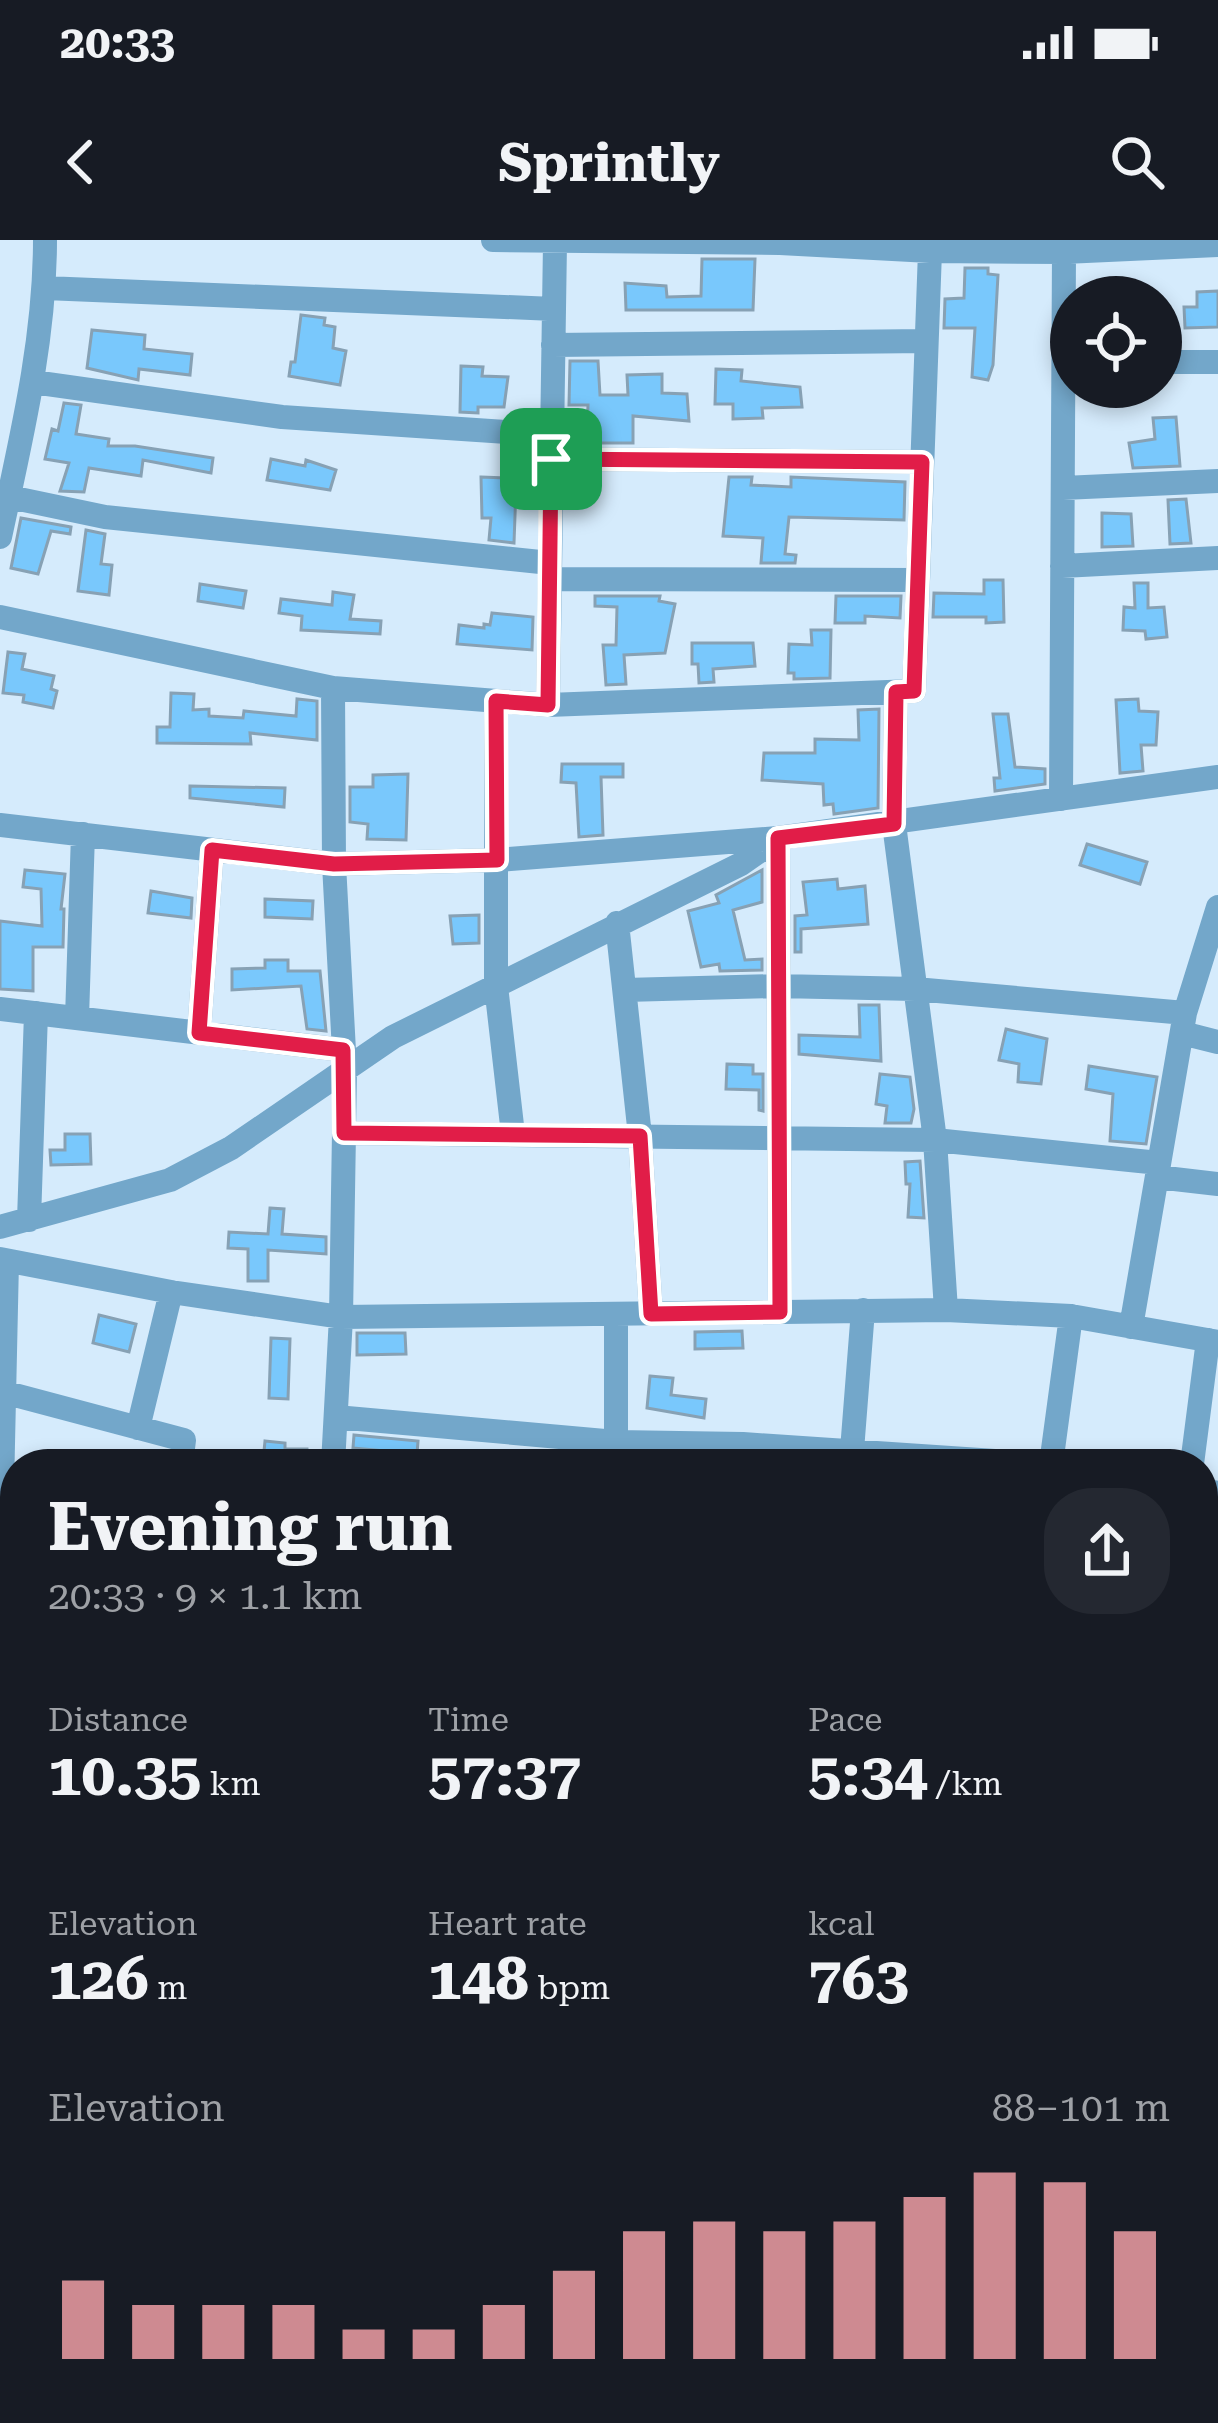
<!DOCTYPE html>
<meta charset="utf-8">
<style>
:root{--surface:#171b24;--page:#242831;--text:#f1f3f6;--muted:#9ea1a6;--accent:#ce8a91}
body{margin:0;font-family:"Roboto Serif",serif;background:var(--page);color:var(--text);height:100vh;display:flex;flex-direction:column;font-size:45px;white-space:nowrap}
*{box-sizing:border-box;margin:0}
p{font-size:39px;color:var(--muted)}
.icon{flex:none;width:66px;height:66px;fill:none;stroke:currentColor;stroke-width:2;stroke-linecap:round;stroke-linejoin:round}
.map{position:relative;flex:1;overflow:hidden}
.details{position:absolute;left:0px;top:1209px;width:1218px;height:975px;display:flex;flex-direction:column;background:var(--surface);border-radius:48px 48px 0 0;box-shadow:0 6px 18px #0003}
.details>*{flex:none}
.fabs{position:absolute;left:1050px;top:36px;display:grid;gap:24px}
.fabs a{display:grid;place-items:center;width:132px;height:132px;border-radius:50%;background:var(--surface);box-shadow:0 6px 18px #0003;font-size:60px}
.pin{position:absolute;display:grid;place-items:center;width:102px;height:102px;color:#fff;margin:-51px;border-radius:24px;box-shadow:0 6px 18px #0006}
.round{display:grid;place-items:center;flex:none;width:126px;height:126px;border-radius:48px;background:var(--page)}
.headline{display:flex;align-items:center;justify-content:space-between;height:204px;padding:0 48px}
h1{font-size:66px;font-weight:700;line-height:90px}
.stats{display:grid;grid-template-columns:repeat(3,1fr);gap:18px;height:204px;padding:12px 48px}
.stats div{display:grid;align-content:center}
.stats b{font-size:60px;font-weight:700}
.stats small{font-size:33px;font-weight:400}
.stats p{font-size:33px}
.chart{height:336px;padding:24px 48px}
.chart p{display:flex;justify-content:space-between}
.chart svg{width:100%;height:216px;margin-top:12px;stroke:var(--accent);stroke-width:6}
.status{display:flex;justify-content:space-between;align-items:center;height:84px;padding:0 60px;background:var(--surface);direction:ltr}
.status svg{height:33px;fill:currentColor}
header{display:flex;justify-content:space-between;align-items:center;height:156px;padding:0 48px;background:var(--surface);font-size:54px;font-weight:700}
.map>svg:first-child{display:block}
.building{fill:#79c8fc;stroke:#87a1b4;stroke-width:3}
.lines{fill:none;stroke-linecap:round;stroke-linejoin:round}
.minor{stroke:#73a7ca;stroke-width:24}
.route-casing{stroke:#fff;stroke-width:24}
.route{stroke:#e11d48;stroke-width:15}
</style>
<div class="status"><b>20:33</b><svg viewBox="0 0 49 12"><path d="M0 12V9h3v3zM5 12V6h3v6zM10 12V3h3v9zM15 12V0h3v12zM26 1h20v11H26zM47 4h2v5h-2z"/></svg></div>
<header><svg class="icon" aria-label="back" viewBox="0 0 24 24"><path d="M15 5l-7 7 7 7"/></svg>Sprintly<svg class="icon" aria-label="search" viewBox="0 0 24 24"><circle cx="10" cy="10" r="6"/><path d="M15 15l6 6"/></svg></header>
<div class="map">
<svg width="1218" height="2183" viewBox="0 0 1218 2183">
<rect width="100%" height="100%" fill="#d5ebfc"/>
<path class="building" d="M702 19H755L753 70H626L625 43 666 46 667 57 701 56Z
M965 28H988V34L998 35 993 125 988 140 972 137 975 88H944L945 59 964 58Z
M1218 51V87L1185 88 1184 67H1197V52Z
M301 75 325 78 324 85 335 87 333 108 346 111 340 145 289 136 291 122H295Z
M92 90 145 95 144 109 192 114 190 135 139 129 138 140 87 128Z
M570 121H598L600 155H628L627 135 662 134V153L687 154 689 181 633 176V203H568L569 192 587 193 588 165H569Z
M461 126 483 127 482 136 508 137 504 167H478V173L460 172Z
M716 129 742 130 741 141 800 147 802 167 762 168 763 178 733 179V164H715Z
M64 163 81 165 76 194 109 199 108 206H135L213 218 211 233 143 220 141 236 89 228 84 252 60 251 69 223 45 219 52 189 58 191Z
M1176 177 1180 226 1133 228 1129 203 1155 199 1153 178Z
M271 219 305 226 306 220 336 230 330 250 267 240Z
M481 237 505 238 504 248H516L514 303 489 300 491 278H482Z
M729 237H752L751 245 791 247V237L905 242 904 280 789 277 785 314 796 315 795 323H761L763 298 723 296Z
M1186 259 1191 303 1170 304 1168 260Z
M1102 273 1131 274 1133 306 1102 307Z
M21 278 71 287 70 294 51 291 38 334 11 328Z
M86 290 105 294 101 324 112 325 109 355 78 351Z
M984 340H1003L1004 382 986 383V377H933L934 353 984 354Z
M1134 343H1148V368L1164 367 1167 397 1146 399 1145 391 1123 390 1124 367 1135 368Z
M200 344 246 351 243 368 198 361Z
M333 352 354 355 350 379 381 381 380 394 301 390 302 376 279 373 281 359 332 365Z
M595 356H660L659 361 675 364 665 413 624 415 626 444 606 445 603 405H616L617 367 595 366Z
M836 356H901L900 378 865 376V383H835Z
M492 373 533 377 532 410 457 404 459 385 484 388V384L490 385Z
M811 390H831L830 438 794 439V433H788L789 404 812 405Z
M692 403H753L755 426 713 429 714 442 699 443 698 424H692Z
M8 412 25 414 22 429 54 436 51 449 57 451 53 468 23 462 24 455 3 453Z
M171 453 194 454 193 470 209 469V476L243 478 244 471 296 476 297 459 317 461V500L250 493 251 504 157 503V487H170Z
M1138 459 1139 471 1158 472 1156 505H1141L1143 531 1120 533 1116 460Z
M879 469 878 568 834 574 833 564 824 565 823 544 762 540 764 513H815V499L859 500 858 470Z
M993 474H1008L1015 527 1045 529V544L995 551 994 538H1000Z
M562 524H623V537H601L603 595 579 597 576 543 561 542Z
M408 534 406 600 367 599 368 584 350 582V547H373V535Z
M190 546 285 548 284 567 190 558Z
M1087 604 1147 622 1140 644 1080 625Z
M25 630 65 634 61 669H64L63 707H33V751L0 749V681L42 686 41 649 23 647Z
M762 630V662L733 670 745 720 762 719V730L720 731 719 724 701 727 688 671 719 663 716 655Z
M837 639 838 649 865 646 868 684 801 689V712H795V676L807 675 803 642Z
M151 651 192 658 191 678 148 673Z
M265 659 313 661 312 679 265 677Z
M479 675V703L453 704 450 676Z
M265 720H288V731H320L326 791 307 789 301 746 232 750V729L265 728Z
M859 765H879L881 821 799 814V795L860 797Z
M1006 789 1047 799 1041 844 1018 842 1019 824 999 820Z
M727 824 753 825V834H763V871L759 870V850L726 849Z
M1089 826 1157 837 1146 904 1110 901 1113 854 1086 849Z
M880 834 910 837 914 869 911 883H885L887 866 876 864Z
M65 894H90L91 924 51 925 50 910H65Z
M920 921 924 978 908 977 910 944H906L905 922Z
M270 968 284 969 282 994 326 997V1014L268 1010V1041H248V1009L228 1008 229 992 268 994Z
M99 1075 136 1084 129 1112 93 1103Z
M742 1091 743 1108 695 1109V1092Z
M357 1093H405L406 1114 357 1115Z
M271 1098 290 1099 288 1159 269 1158Z
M650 1136 673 1138 671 1155 706 1159 704 1178 647 1168Z
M354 1195 418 1201 417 1214 353 1208Z
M265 1201 285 1203V1209H307L308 1224 263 1221Z
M1203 1267 1218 1269V1336L1203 1333Z"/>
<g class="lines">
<path class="minor" d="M493 0 780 3 930 11 1064 12 1218 5
M45 48 554 69
M553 105 926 101
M1161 122H1218
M33 142 282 177 552 195
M551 219 922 222
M1063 248 1218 241
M0 255 105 277 550 323
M0 297C21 199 45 101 45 0
M1062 326 1218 318
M550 339 918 340
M0 377 333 448 334 624 345 830 341 1077 333 1224
M333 448 548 465 914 451 930 11
M896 452 894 584 935 900 946 1070
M496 461V746L513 894
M548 465 555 3
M1061 559 1064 12
M0 585 334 624 497 620 778 598 780 1072
M617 683 640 896 651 1074
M625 750 778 746 915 749 1185 773
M0 769 343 810
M77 778 83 594
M199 793 212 610
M1182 793 1218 802
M344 893 935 900 1159 923
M1157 937 1218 944
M29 980 36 773
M0 987 170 940 231 908 393 797 741 624 778 598 1218 537
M0 1019 171 1052 341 1077 946 1070 1071 1076 1218 1102
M1131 1087 1185 773 1218 667
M0 1151 184 1200 181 1224
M336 1177 616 1202 743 1204 1038 1224
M138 1188 171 1052
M851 1223 863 1070
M609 1224 616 1202V1075
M1051 1224 1071 1076
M1192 1224 1208 1100
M1203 1250 1218 1253
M0 1341 7 1021
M0 1374 11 1411 0 1484
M1203 1398 1218 1401
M0 1531 15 1536
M1203 1540 1218 1543
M1203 1806 1218 1810
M0 1824 15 1827
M0 1903 15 1908
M0 2070 15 2073
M514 2169 532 2183
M788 2169 822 2183
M1096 2169 1184 2183
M334 2183V2169
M479 2183 483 2169
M1008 2183 1014 2169"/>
</g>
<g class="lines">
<defs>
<path id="route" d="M551 219 922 222 914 451 896 452 894 584 778 598 780 1072 651 1074 640 896 344 893 343 810 199 793 212 610 334 624 497 620 496 461 548 465Z"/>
</defs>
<use href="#route" class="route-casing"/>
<use href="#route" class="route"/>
</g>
</svg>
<div class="fabs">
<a><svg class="icon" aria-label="locate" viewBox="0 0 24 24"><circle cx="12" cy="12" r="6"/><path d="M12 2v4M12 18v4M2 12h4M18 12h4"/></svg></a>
</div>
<div class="pin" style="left:551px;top:219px;background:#1e9e55"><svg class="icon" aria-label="arrive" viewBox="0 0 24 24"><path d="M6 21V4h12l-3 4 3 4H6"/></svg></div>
<section class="details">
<div class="headline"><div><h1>Evening run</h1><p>20:33 · 9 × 1.1 km</p></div><a class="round"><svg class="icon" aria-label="share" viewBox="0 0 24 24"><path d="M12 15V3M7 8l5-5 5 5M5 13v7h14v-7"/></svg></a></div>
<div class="stats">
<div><p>Distance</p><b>10.35<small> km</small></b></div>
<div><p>Time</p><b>57:37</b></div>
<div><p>Pace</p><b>5:34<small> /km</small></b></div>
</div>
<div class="stats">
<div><p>Elevation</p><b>126<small> m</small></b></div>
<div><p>Heart rate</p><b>148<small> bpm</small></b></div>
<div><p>kcal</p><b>763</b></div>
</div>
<div class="chart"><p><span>Elevation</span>88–101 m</p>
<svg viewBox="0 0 160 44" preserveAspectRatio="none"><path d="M5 44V28M15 44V33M25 44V33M35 44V33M45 44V38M55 44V38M65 44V33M75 44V26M85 44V18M95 44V16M105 44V18M115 44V16M125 44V11M135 44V6M145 44V8M155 44V18"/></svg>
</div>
</section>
</div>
